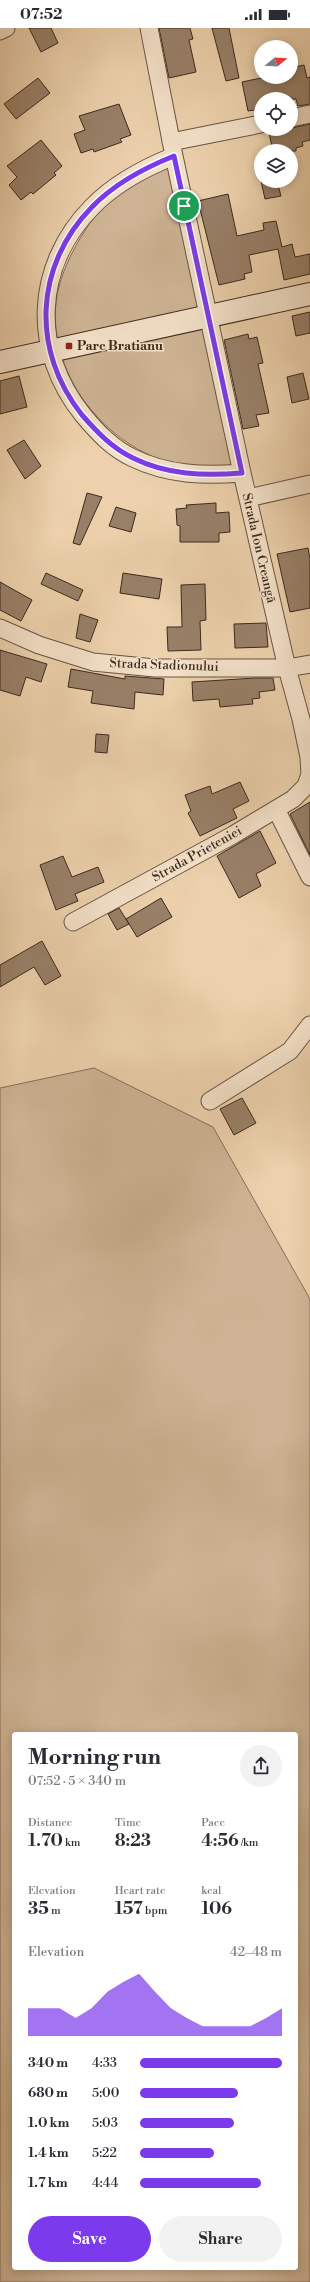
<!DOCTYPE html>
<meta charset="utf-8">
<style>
:root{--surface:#fff;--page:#f2f2f3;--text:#2b2b33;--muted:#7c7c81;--accent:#7c3aed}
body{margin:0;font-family:"Libre Bodoni",serif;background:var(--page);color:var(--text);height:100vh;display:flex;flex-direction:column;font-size:15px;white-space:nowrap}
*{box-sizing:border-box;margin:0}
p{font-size:13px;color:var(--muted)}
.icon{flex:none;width:22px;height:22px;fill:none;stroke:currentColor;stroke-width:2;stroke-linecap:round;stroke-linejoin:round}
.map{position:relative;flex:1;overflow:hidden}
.sheet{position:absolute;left:12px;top:1704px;width:286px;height:538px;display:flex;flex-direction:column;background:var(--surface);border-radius:4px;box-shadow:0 2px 10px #0003}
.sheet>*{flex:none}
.needle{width:26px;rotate:72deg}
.fabs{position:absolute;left:254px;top:12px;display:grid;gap:8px}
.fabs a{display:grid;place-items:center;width:44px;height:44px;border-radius:50%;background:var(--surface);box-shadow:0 2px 10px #0003;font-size:20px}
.pin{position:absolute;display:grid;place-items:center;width:34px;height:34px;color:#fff;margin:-17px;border:2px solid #fff;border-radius:50%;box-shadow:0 1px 4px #0007}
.round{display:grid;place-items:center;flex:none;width:42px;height:42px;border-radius:21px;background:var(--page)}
.headline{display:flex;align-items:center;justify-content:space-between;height:68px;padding:0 16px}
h1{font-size:22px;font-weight:700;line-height:30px}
.stats{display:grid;grid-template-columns:repeat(3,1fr);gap:6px;height:68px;padding:4px 16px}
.stats div{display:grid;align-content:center}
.stats b{font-size:17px;font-weight:700}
.stats small{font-size:11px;font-weight:400}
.stats p{font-size:11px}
.chart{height:112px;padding:8px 16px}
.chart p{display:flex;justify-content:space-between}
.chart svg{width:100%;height:72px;margin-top:4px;fill:var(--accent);opacity:.7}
.action{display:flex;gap:8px;margin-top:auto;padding:8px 16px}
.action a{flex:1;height:46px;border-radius:24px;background:var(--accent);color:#fff;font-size:16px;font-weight:700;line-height:46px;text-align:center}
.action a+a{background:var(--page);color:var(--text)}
ul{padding:0 16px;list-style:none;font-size:13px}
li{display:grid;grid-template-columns:64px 48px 1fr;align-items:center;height:30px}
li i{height:10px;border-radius:5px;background:var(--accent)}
.status{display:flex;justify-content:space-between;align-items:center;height:28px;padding:0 20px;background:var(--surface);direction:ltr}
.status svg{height:11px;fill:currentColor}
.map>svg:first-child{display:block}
.green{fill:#ceb494;stroke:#866e59;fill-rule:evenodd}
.building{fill:#988068;stroke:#3d291e}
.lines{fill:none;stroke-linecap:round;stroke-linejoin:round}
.minor-casing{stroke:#695342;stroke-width:19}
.secondary-casing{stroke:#3d291e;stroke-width:24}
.minor{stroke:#f3e1c9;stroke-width:17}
.secondary{stroke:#f3e1c9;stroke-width:22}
.route-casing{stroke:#fff;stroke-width:8}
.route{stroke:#7c3aed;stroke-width:5}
.poi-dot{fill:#8f2418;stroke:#f3e1c9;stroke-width:1.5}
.labels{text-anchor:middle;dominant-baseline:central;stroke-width:3;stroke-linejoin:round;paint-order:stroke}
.poi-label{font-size:13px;font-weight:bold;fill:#3d291e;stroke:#f3e1c9;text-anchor:start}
.street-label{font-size:13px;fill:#3d291e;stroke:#f3e1c9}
</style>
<div class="status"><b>07:52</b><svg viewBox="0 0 49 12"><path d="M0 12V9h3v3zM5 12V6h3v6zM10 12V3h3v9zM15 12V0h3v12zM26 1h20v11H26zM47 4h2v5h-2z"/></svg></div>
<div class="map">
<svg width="310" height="2254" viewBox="0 0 310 2254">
<rect width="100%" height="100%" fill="#ecd1ac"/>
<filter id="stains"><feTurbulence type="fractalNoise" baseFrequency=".005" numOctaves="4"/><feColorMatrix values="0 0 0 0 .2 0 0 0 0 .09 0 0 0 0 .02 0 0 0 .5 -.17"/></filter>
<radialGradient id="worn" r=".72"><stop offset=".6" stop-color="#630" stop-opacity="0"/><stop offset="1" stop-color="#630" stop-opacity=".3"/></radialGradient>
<path class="green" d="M168 137 234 438C218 439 200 442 185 439 111 424 48 352 56 274 59 249 72 222 86 201 105 170 137 153 168 137Z
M94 1040 213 1099 310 1271V2254H0V1060ZM14 1706H296V2240H14Z"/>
<path class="building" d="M29 0H51L58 15 41 24Z
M159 0H190L193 11 189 12 196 44 169 50Z
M212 0H229L239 50 226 53Z
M304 37 307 50 310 49V76L298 78 296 71H261V81L248 83 242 54 266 49H291V40Z
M38 50 50 65 16 91 4 76Z
M119 76 131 107 120 111 122 114 94 124 93 121 81 125 74 106 85 102 79 88Z
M310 96V112L302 114 303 118 296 120V123H273L269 105Z
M41 112 62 138 54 145 56 147 33 166 31 164 21 172 9 157 17 149 7 138Z
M261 153H277L281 168 265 171Z
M228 166 237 208 264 202 263 195 276 193 282 219 292 216 295 229 310 226V246L284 252 278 221 249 227 252 244 244 246 245 251 219 257 198 173Z
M310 284V305L296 308 292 288Z
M248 306 249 311 257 309 263 335 258 336 269 385 256 387 259 398 243 401 224 312Z
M303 345 309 371 292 375 287 349Z
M19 348 27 379 0 386V353Z
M24 412 41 438 25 451 7 422Z
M87 465 102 469 80 517 73 515Z
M216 475V485L229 484 230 504 219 505V514H180V498L177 497 176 481 187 480 186 477Z
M116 479 136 485 131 504 109 498Z
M308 520 310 530V580L290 584 277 526Z
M46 545 83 562 78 573 41 556Z
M123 545 162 551 159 571 120 565Z
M0 554 32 572 21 593 0 582Z
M205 556 206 592 200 593 201 622 168 623 167 599H182L181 557Z
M80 586 98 592 90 614 76 610Z
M266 595 268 619 235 620 234 596Z
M0 622 47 636 41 654 26 649 20 668 0 662Z
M71 641 125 651V648L164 651 163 667 135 664 134 681 91 675 93 663 68 659Z
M255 650H273L275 662 259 664 260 670 252 671 253 676 220 679 219 671 193 673 192 654Z
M96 706 109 707 107 725 95 724Z
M240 754 249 773 233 781 237 790 200 808 188 785 191 783 185 767 210 758 212 766Z
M310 774V827L290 786Z
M260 803 276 835 256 846 261 858 239 870 217 828Z
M63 828 72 849 98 839 104 854 75 866 78 873 56 882 40 837Z
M161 870 172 889 137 909 126 891Z
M119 880 129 896 117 902 108 886Z
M42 913 61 948 45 957 34 939 0 959V937Z
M242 1070 256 1095 234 1107 220 1081Z"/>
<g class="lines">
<defs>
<path id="minor" d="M0 3 6 0
M291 90 310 86
M171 114 261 96
M174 128C144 140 115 155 92 179 34 238 31 323 83 387 97 404 112 420 133 430 168 447 204 448 242 445
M248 470 310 456
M0 600 39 617 93 634 155 640H287L310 636
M276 781 310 849
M73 894 233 807 293 771 306 758 310 746 309 729 301 691 287 640 242 445 174 128 149 0
M210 1073 290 1023 310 997"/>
<path id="secondary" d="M0 334 310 266"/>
</defs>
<use href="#minor" class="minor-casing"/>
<use href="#secondary" class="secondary-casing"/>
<use href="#minor" class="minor"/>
<use href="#secondary" class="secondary"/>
</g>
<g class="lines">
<defs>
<path id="route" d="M174 128 242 445C204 448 167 447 133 430 112 420 97 404 82 387 31 323 34 238 92 179 115 155 144 140 174 128Z"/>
</defs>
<use href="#route" class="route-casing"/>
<use href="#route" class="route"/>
</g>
<rect class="poi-dot" x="65" y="314" width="8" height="8" rx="2"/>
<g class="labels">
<g class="poi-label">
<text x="77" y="318">Parc Bratianu</text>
</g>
<g class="street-label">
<text transform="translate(259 520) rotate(77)">Strada Ion Creangă</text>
<text transform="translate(164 637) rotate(2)">Strada Stadionului</text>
<text transform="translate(197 826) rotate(-29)">Strada Prieteniei</text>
</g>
</g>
<rect width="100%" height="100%" filter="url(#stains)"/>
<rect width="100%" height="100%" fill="url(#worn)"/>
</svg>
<div class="fabs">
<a><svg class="needle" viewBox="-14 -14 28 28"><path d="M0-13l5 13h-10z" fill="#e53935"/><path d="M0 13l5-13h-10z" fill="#7c7c81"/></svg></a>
<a><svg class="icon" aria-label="locate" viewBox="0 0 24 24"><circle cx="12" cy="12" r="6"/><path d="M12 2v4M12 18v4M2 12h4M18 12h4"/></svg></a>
<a><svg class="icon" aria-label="layers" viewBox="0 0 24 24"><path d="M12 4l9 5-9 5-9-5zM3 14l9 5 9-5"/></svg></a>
</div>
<div class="pin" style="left:184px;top:178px;background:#1e9e55"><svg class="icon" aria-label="arrive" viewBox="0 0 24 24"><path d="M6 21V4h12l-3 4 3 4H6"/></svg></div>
<section class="sheet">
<div class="headline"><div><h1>Morning run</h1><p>07:52 · 5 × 340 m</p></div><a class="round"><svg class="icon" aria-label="share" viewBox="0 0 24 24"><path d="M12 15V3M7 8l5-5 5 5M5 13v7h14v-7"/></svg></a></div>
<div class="stats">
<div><p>Distance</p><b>1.70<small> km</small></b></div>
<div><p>Time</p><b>8:23</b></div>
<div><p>Pace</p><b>4:56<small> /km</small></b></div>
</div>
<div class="stats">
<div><p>Elevation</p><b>35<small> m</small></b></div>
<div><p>Heart rate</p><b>157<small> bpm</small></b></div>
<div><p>kcal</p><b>106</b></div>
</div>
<div class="chart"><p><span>Elevation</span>42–48 m</p>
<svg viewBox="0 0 160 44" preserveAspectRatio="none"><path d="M0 44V27L10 27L20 27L30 33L40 27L50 17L60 11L70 6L80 17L90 27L100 33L110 38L120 38L130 38L140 38L150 33L160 27V44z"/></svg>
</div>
<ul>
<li><b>340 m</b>4:33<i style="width:100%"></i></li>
<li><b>680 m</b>5:00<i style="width:69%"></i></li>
<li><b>1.0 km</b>5:03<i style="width:66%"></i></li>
<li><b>1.4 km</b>5:22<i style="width:52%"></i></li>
<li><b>1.7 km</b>4:44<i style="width:85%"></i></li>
</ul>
<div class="action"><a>Save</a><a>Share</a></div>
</section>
</div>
